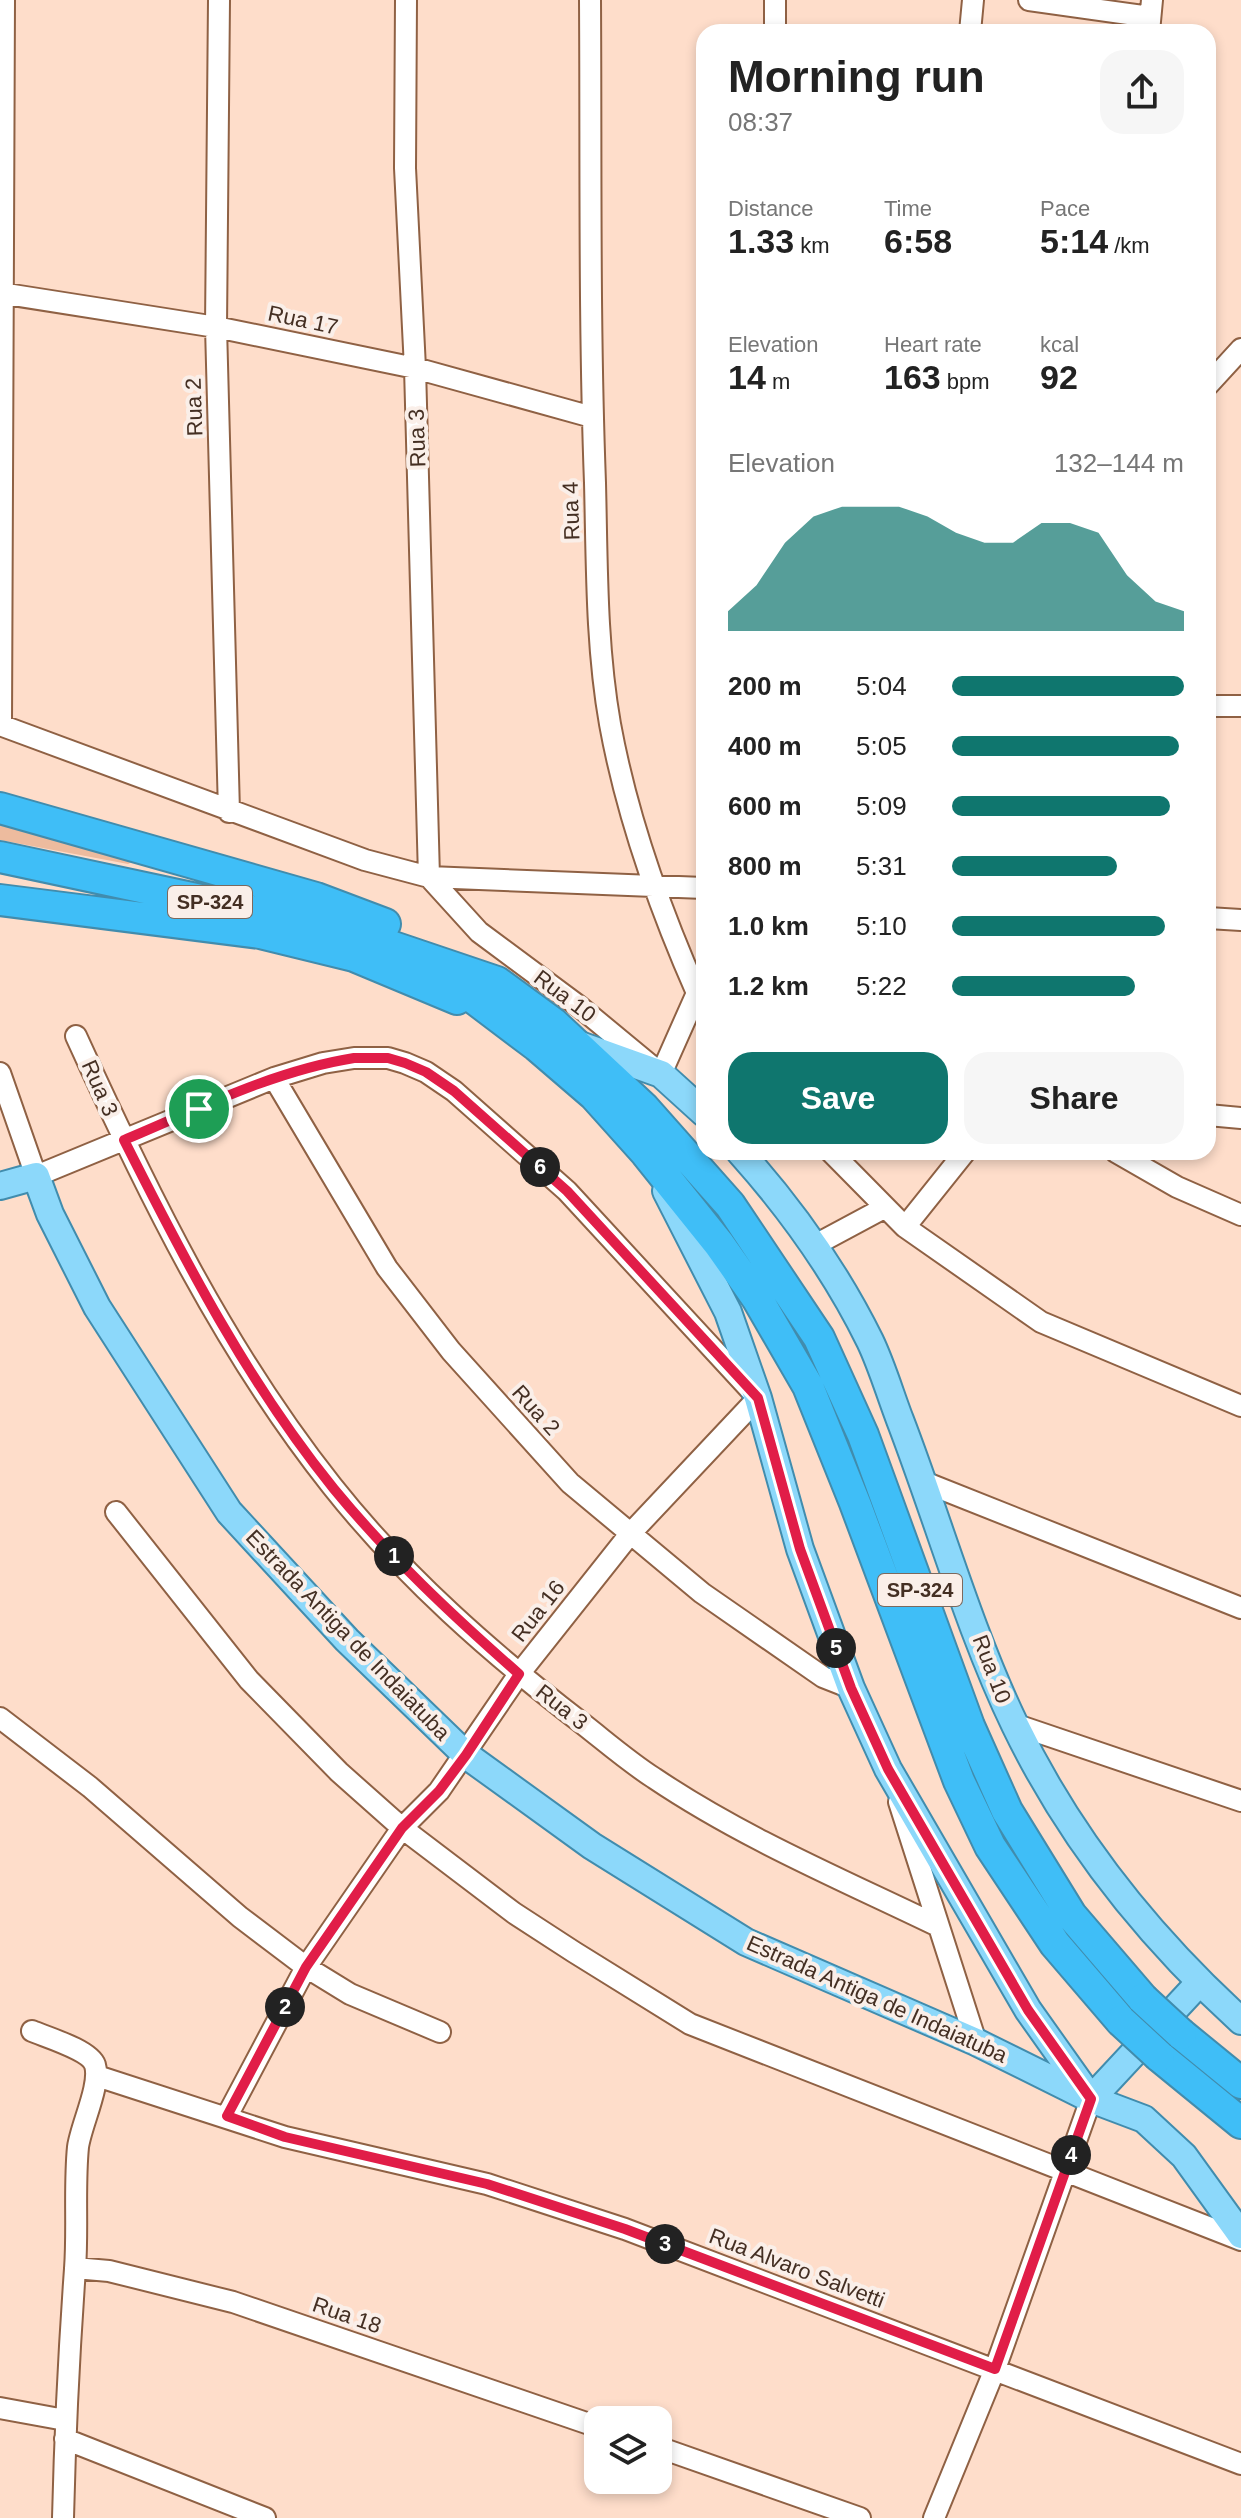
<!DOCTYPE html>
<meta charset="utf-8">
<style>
:root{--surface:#fff;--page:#f6f6f6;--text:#222;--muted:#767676;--accent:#0f766e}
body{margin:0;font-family:Arial,sans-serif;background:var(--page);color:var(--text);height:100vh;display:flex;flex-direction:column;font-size:30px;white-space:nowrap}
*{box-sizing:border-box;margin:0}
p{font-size:26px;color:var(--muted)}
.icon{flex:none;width:44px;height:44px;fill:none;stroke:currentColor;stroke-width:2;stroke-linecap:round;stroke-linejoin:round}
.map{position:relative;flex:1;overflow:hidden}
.panel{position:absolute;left:696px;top:24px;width:520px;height:1136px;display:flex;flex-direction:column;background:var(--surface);border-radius:24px;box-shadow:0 4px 12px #0003}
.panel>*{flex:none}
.tools{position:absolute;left:584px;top:2406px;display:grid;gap:16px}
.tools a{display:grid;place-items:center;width:88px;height:88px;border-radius:16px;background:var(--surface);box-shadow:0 4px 12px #0003;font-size:40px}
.pin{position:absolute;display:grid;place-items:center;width:68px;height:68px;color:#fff;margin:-34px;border:4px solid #fff;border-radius:50%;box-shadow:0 2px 8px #0007}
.km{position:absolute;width:40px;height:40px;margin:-20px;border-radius:50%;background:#222;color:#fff;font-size:22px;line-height:40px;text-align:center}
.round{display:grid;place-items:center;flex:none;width:84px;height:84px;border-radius:24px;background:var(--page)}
.head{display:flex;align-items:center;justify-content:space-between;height:136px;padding:0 32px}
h1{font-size:44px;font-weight:700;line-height:60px}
.stats{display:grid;grid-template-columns:repeat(3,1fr);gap:12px;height:136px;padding:8px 32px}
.stats div{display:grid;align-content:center}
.stats b{font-size:34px;font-weight:700}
.stats small{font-size:22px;font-weight:400}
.stats p{font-size:22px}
.chart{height:224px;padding:16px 32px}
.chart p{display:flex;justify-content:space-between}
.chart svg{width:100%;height:144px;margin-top:8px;fill:var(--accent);opacity:.7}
.action{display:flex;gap:16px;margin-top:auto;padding:16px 32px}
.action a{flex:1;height:92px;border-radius:24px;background:var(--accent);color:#fff;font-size:32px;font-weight:700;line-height:92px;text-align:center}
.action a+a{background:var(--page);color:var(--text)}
ul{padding:0 32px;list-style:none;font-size:26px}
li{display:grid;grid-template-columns:128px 96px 1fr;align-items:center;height:60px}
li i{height:20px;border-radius:10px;background:var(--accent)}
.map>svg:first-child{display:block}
.green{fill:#edbb9e}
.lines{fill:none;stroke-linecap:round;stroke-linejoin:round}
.minor-casing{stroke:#8f6144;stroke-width:24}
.major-casing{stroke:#418cad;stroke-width:30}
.highway-casing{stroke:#418cad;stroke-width:34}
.minor{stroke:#fff;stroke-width:20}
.major{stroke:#8cd8fa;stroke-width:26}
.highway{stroke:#3fbef7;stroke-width:30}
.highway-bridge-casing{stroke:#418cad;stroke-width:34;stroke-linecap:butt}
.highway-bridge{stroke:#3fbef7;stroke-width:30}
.route-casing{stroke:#fff;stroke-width:16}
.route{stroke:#e11d48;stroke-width:10}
.labels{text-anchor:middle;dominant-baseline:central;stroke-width:8;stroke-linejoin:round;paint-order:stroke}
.shield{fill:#faefe9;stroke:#7b695e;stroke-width:2}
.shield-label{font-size:20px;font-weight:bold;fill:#442f23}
.street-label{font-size:22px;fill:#442f23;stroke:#faefe9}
</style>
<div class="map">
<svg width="1241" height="2518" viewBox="0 0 1241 2518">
<rect width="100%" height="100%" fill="#feddca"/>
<path class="green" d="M0 819 136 860 128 864 0 840Z"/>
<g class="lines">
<defs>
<path id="minor" d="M219 0 216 327 229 812
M406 0 405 168 415 368 429 877
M590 0C591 161 589 322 595 483 597 563 596 645 610 724 627 817 659 907 697 993L704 1002
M1029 0 1150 17
M775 32V0
M970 32 973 0
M1149 32 1152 0
M0 293 216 327 415 368 592 417
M1208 385 1241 349
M1208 706H1241
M0 725 365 860 429 877 704 888
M1 725 4 0
M429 877 479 932 580 1007 661 1074 697 993
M1208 918 1241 920
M76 1036C148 1194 224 1350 332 1486 404 1577 492 1654 583 1724 606 1742 629 1762 654 1778 743 1838 843 1880 938 1926
M0 1073 36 1176 274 1078 323 1063 354 1058H388L405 1063 426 1072 454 1091 567 1191 758 1398 630 1534 519 1674 439 1791 402 1828 306 1967 227 2116
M274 1078 387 1268 451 1351 570 1483 702 1593 823 1677 851 1688
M1208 1115 1241 1118
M831 1152 905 1227 1041 1322 1241 1406
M1116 1152 1177 1187 1241 1215
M905 1227 965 1152
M815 1245 884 1208
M924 1482 1241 1608
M116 1512 249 1680 339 1772 402 1828 514 1913 574 1952 690 2024 1241 2240
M0 1718 90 1787 240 1917 306 1967 350 1994 440 2032
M1014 1724 1241 1801
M899 1802 976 2042
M32 2031C46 2037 90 2050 95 2065 101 2085 81 2125 78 2147 74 2188 78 2228 75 2269 69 2352 65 2435 63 2518
M97 2076 285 2137 487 2184 625 2229 1241 2464
M75 2268 109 2271 233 2302 598 2427
M0 2408 65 2420
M65 2439 265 2518
M658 2447 860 2518
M934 2518 995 2369 1091 2099"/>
<path id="major" d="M580 1045 661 1074 704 1113
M740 1152C791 1209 836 1272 870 1341 882 1366 890 1394 900 1420 938 1519 969 1630 1015 1725 1069 1837 1149 1937 1241 2021
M0 1186 36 1176 50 1214 97 1307 229 1512 347 1640 466 1755 592 1846 746 1942 976 2042 1091 2099 1144 2119 1184 2156 1241 2235
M666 1191 728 1312 758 1398 800 1549 851 1688 888 1769 1028 2010 1089 2096
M1091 2099 1199 1983"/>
<path id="highway" d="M0 808 316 898 385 924
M0 857 346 931 497 982 553 1023 644 1108 730 1205 819 1338 863 1435 969 1726 1007 1811 1071 1915 1143 1999
M0 900 260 933 354 956 457 999
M435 969 537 1046 594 1095 646 1153 719 1244 757 1298 808 1386 855 1503 959 1781 990 1846 1055 1944 1121 2021
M1181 2034 1241 2083
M1159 2056 1241 2123"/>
</defs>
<use href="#minor" class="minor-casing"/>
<use href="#major" class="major-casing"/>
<use href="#highway" class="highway-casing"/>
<use href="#minor" class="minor"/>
<use href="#major" class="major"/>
<use href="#highway" class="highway"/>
<defs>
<path id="highway-bridge" d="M1143 1999 1181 2034
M1121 2021 1159 2056"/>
</defs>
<use href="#highway-bridge" class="highway-bridge-casing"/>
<use href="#highway-bridge" class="highway-bridge"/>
</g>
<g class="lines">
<defs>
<path id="route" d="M354 1058H388L405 1063 426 1072 454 1091 567 1191 758 1398 800 1549 851 1688 888 1769 1028 2010 1091 2099 995 2369 625 2229 487 2184 285 2137 227 2116 306 1967 402 1828 439 1791 466 1755 519 1674C453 1616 390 1557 334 1489 248 1383 185 1261 124 1140 198 1109 273 1071 354 1058Z"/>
</defs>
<use href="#route" class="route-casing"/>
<use href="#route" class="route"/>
</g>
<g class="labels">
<g class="shield">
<rect x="168" y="886" width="84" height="32" rx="6"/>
<rect x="878" y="1574" width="84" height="32" rx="6"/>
</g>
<g class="shield-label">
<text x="210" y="902">SP-324</text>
<text x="920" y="1590">SP-324</text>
</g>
<g class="street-label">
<text transform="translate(303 320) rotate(12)">Rua 17</text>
<text transform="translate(194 407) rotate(-92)">Rua 2</text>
<text transform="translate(417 438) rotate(-92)">Rua 3</text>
<text transform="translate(571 511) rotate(-92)">Rua 4</text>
<text transform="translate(565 996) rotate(37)">Rua 10</text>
<text transform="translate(100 1088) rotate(66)">Rua 3</text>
<text transform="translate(536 1410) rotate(48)">Rua 2</text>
<text transform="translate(538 1611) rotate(-52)">Rua 16</text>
<text transform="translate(348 1635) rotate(46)">Estrada Antiga de Indaiatuba</text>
<text transform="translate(992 1669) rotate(69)">Rua 10</text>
<text transform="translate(562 1707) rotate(38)">Rua 3</text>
<text transform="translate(877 1999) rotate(24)">Estrada Antiga de Indaiatuba</text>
<text transform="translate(797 2268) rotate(21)">Rua Alvaro Salvetti</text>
<text transform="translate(347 2315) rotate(19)">Rua 18</text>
</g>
</g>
</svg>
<div class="tools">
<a><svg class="icon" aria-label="layers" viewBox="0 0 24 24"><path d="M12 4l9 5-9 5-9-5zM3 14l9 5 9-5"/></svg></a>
</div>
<div class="pin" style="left:199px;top:1109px;background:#1e9e55"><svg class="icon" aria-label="arrive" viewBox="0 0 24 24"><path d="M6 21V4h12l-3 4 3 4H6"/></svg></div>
<b class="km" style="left:394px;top:1556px">1</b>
<b class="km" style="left:285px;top:2007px">2</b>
<b class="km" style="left:665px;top:2244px">3</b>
<b class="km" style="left:1071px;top:2155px">4</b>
<b class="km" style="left:836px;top:1648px">5</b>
<b class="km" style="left:540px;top:1167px">6</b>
<section class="panel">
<div class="head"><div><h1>Morning run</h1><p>08:37</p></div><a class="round"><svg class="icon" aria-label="share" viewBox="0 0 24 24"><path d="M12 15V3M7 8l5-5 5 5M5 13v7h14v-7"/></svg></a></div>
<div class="stats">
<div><p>Distance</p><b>1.33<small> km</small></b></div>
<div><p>Time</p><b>6:58</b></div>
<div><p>Pace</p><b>5:14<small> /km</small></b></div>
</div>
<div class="stats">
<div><p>Elevation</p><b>14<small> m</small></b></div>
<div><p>Heart rate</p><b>163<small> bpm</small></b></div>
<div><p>kcal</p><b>92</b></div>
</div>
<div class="chart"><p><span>Elevation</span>132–144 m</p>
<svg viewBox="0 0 160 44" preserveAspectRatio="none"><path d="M0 44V38L10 30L20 17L30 9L40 6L50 6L60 6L70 9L80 14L90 17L100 17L110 11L120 11L130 14L140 27L150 35L160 38V44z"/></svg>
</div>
<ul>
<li><b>200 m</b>5:04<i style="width:100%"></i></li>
<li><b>400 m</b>5:05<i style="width:98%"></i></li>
<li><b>600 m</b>5:09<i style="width:94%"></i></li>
<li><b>800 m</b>5:31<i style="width:71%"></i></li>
<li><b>1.0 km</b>5:10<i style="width:92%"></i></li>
<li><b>1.2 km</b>5:22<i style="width:79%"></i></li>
</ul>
<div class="action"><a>Save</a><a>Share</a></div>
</section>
</div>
